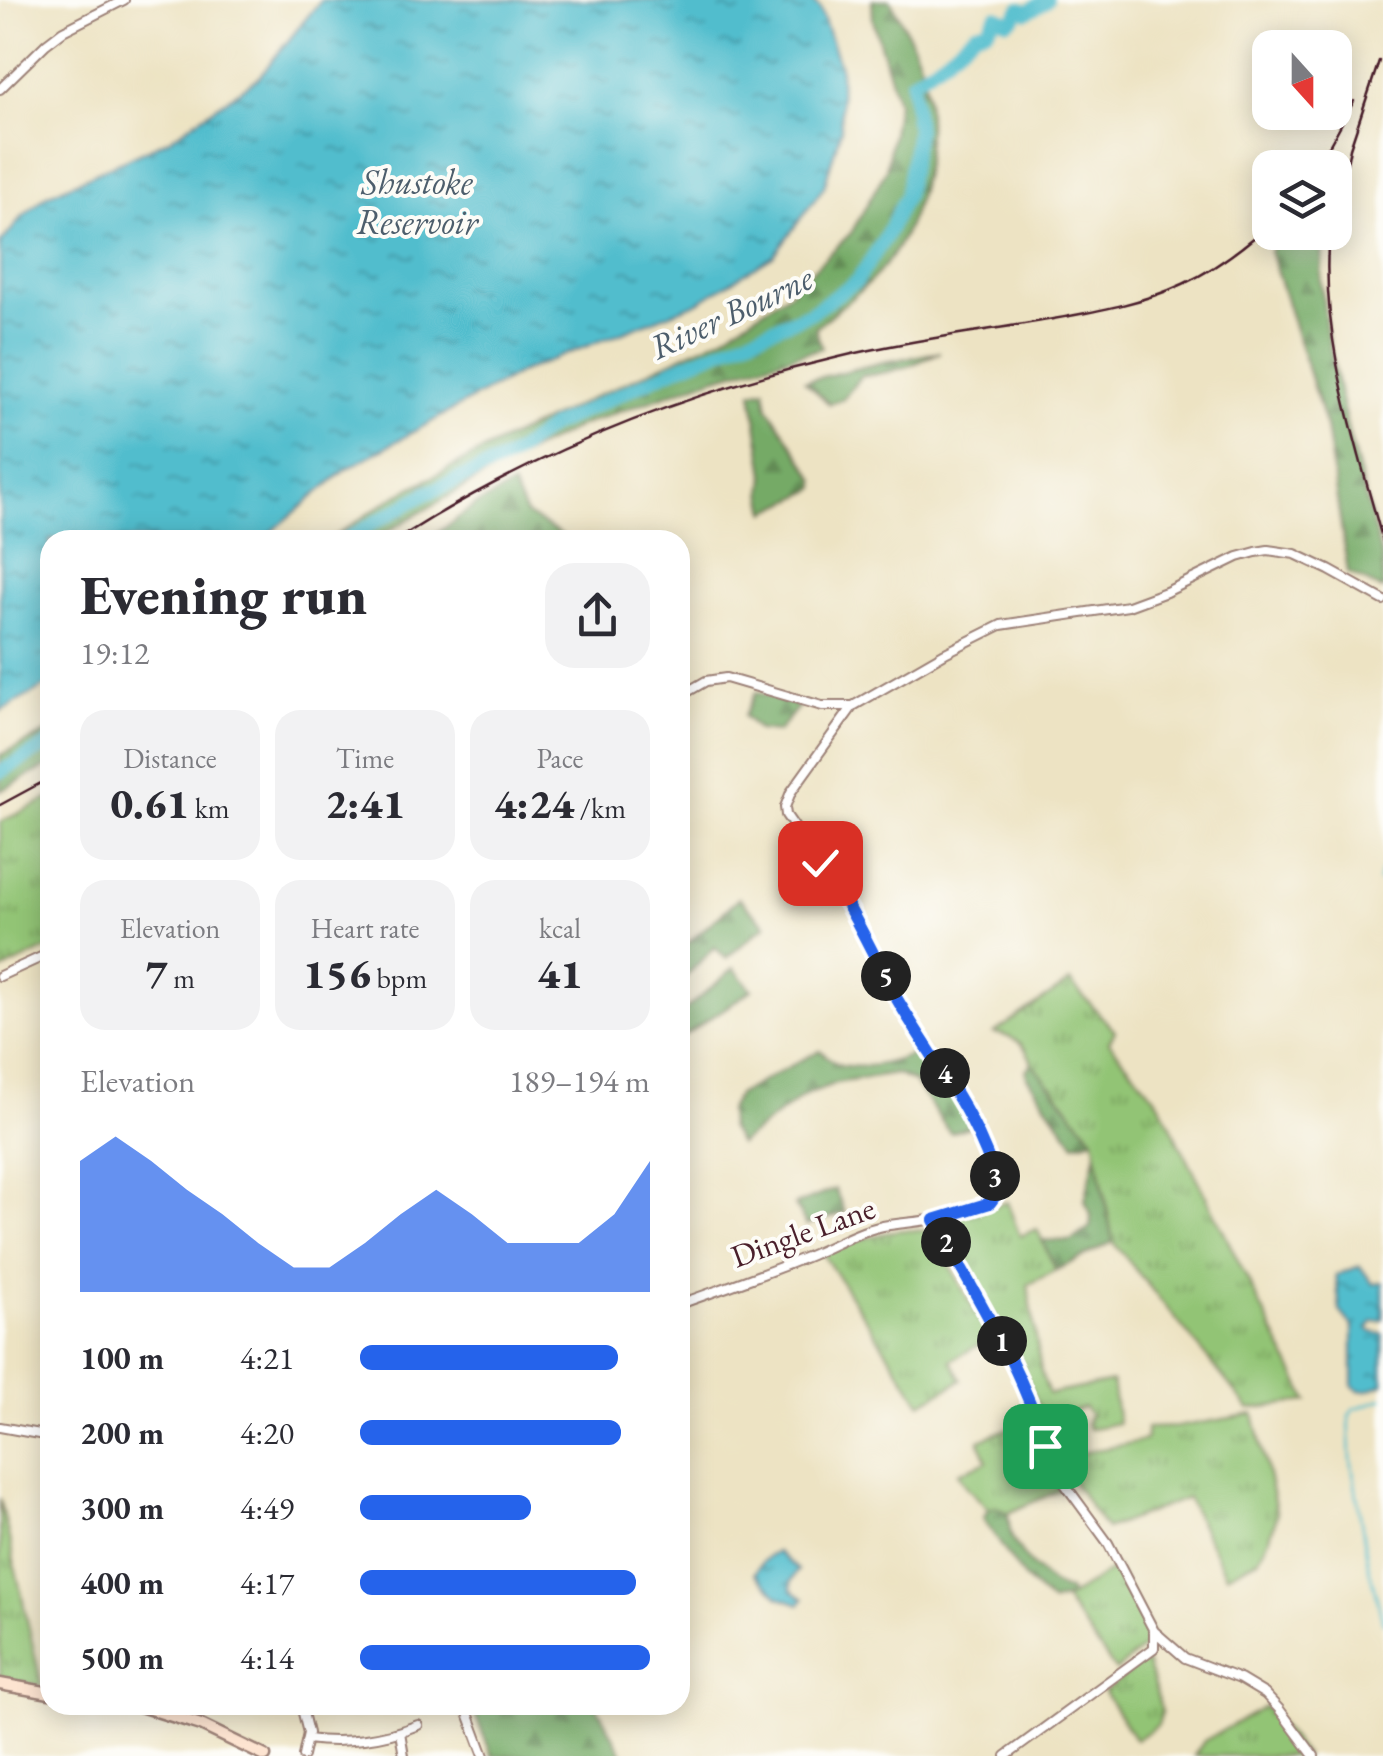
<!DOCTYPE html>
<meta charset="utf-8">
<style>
:root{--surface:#fff;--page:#f2f2f3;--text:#2b2b33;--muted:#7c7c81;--accent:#2563eb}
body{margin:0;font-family:"EB Garamond",serif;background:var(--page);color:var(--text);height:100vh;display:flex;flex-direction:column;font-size:38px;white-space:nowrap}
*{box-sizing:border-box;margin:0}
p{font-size:32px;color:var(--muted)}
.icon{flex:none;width:55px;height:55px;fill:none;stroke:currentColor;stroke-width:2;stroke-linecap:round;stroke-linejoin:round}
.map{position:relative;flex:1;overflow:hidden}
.sheet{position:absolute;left:40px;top:530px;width:650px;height:1185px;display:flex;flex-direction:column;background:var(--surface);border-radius:30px;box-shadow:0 5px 25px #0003}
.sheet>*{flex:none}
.needle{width:65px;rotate:159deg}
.buttons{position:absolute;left:1252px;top:30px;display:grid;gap:20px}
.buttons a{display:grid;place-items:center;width:100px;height:100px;border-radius:20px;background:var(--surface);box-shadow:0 5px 25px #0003;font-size:50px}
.pin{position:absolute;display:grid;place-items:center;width:85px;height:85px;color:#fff;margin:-42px;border-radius:20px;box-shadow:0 5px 15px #0006}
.km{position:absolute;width:50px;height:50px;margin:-25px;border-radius:50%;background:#222;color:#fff;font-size:28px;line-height:50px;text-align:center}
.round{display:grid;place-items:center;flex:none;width:105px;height:105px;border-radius:30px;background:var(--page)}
.summary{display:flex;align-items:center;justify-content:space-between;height:170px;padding:0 40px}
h1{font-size:55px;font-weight:800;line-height:75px}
.stats{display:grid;grid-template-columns:repeat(3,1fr);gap:15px;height:170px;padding:10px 40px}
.stats div{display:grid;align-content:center;border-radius:25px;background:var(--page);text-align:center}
.stats b{font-size:42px;font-weight:800}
.stats small{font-size:28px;font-weight:400}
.stats p{font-size:28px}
.chart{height:280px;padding:20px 40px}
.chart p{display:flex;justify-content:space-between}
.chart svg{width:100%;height:180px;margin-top:10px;fill:var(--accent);opacity:.7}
ul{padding:0 40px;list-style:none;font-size:32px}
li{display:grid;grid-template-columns:160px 120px 1fr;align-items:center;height:75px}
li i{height:25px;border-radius:12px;background:var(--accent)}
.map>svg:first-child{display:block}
.grass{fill:url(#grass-tufts);stroke:#6e7250;stroke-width:2.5}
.forest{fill:url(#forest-firs);stroke:#606448;stroke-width:2.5}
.water{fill:url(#water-ripples);stroke:#4e6e7c;stroke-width:2.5}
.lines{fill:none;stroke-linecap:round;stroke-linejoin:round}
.stream{stroke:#51bdcd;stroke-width:2.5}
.river{stroke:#51bdcd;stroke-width:14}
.minor-casing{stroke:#9c8177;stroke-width:12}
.secondary-casing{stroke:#9c8177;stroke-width:15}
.minor{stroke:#fff;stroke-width:8}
.secondary{stroke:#fde4d1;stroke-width:10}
.rail{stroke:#4a1f2b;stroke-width:2.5}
.route-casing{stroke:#fff;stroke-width:20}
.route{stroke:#2563eb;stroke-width:12}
.labels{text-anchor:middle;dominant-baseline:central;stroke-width:8;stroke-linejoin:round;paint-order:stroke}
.street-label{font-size:32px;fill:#4a1f2b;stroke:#fdfcf7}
.water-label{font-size:35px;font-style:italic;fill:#4d5e6c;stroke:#fdfcf7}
</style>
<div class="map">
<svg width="1383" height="1756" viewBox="0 0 1383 1756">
<defs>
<pattern id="grass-tufts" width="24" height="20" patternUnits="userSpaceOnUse" patternTransform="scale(2.5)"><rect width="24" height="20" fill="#92c474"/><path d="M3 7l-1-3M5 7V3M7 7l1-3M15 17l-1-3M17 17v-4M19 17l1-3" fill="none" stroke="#799f5f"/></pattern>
<pattern id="forest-firs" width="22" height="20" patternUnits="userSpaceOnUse" patternTransform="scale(2.5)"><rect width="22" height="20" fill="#75aa66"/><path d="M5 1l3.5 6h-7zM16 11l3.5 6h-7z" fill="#628a54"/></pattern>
<pattern id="water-ripples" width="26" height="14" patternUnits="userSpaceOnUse" patternTransform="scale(2.5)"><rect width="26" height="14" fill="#51bdcd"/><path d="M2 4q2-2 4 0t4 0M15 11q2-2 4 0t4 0" fill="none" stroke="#4599a7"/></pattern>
</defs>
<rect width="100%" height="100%" fill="#fdfcf7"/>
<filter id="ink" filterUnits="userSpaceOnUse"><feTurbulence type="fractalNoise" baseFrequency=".01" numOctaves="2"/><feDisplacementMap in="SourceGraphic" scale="20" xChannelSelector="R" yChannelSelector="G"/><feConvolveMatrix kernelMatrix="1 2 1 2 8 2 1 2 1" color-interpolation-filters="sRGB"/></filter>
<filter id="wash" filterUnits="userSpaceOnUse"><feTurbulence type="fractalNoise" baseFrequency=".0048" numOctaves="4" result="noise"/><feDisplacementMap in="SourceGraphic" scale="40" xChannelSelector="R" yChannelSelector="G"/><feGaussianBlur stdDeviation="2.25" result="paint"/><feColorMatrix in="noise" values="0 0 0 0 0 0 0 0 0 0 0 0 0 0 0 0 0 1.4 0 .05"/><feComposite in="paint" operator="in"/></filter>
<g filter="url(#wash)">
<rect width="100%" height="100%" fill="#ede3c3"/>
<path class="grass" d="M50 798V947L0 972V822Z
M1070 982 1115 1031 1109 1042 1159 1102 1308 1401 1249 1409 1113 1242 1094 1139 1032 1063C1024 1041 1016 1038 994 1033Z
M1007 1202 1020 1236 1037 1229 1056 1270 1028 1285 1041 1372 1049 1394 1112 1382 1118 1423 1089 1429 1086 1423 1088 1422 1087 1417 1090 1415 1084 1407 1045 1421 1023 1370 942 1222Z
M898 1230 931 1231 990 1339 951 1360 962 1380 921 1403 822 1253 861 1239Z
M1254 1414 1277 1514 1270 1537 1258 1559 1226 1575 1187 1498 1106 1529 1056 1458 1146 1440V1428L1177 1427Z
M1032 1419 1044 1461 1062 1489 997 1518 967 1487 958 1473 987 1461 979 1440Z
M0 1498 42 1686 0 1679Z
M1116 1567 1150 1631 1145 1646 1116 1671 1064 1600Z
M1146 1659 1162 1712 1158 1725 1135 1740 1104 1692Z
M1266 1706 1305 1756H1194L1204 1741Z"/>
<path class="forest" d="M872 0H889L892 3C906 30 923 59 926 89 934 153 920 230 874 278 857 296 834 311 815 328L822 348 713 378 580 426 491 472 373 540H329L395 496 502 441 722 337 791 291 851 233 886 170 897 102 873 20Z
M1284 233H1324L1321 282 1327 333 1349 436 1383 562V590L1348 573 1326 427 1270 251Z
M940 352C911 366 894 373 861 376L843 399 829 404 805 381 884 362Z
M765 389 768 407 816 480V489L767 512 763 493 765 475 752 392Z
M512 486 526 514 570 540H446L432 537 474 506Z
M756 692 799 706 778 732 758 730 744 716Z
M50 731V765L0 791V755Z
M739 898 766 925 726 958 715 947 680 982V950Z
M734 968 752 990 685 1035 680 1028V1014Z
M924 1049 953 1093 971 1126 950 1133 914 1082 897 1074 836 1083 803 1096 739 1144 729 1127 728 1111 737 1095 820 1050C826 1056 833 1063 841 1065 867 1070 901 1061 924 1049Z
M1032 1063 1094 1139 1075 1144 1027 1077 1026 1070Z
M1096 1152 1113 1242 1056 1270 1042 1240 1071 1241 1090 1227 1091 1217 1085 1200Z
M835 1189 845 1213 806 1225 795 1205Z
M996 1507 1008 1513C1009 1521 1009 1532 1013 1539 1021 1556 1049 1588 1068 1590L1071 1596 1051 1603 1023 1577 983 1519 988 1509Z
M471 1705H596L624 1756H492Z"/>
<path class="water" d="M321 0H811L820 8 840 67 841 129 824 187 774 255 697 303 521 372 345 470 262 540H50V684L0 711V244L23 216 47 195 168 140 258 78Z
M1360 1266 1373 1284 1383 1283V1320L1373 1322 1368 1329 1372 1332 1383 1334V1384C1373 1388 1361 1396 1353 1385V1327L1340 1311 1336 1275Z
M777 1552 798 1570 791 1582V1590L804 1599 800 1604 779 1597 755 1573C760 1563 768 1556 777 1552Z"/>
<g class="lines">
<path class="stream" d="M1378 881 1381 871
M1383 1399 1353 1409 1349 1416 1351 1459 1368 1564 1383 1622"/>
<path class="river" d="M344 540 427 493 509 458 552 426 678 367 810 313 857 281 885 238 906 195 917 131 912 81 943 60 976 32 988 29 996 16 1008 21 1015 17 1020 8 1027 12 1047 0
M0 772 50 744"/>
</g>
</g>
<g filter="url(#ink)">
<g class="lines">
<defs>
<path id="minor" d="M0 89 46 44 63 31 124 0
M680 696 706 681 726 678 822 706H853L945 653 1001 625 1128 606 1166 592 1238 557 1256 552 1268 550 1295 554 1329 570 1383 600
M0 976 50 953
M934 1220 976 1293 1017 1370 1056 1472 1108 1543 1154 1631 1185 1658 1240 1679 1265 1694 1279 1709 1314 1756
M680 1304C724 1288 768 1273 811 1255 835 1245 858 1231 883 1226 914 1220 981 1221 999 1191L984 1150 963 1102 897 999 843 897 786 815 785 807 791 792 853 706
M0 1427 50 1436
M301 1705 308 1733 303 1756
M465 1705 484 1756
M400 1732 404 1756
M307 1739C344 1744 384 1739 418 1725
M1006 1756 1154 1648V1631"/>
<path id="secondary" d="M0 1684 50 1693
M137 1705 201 1725 265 1756"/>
</defs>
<use href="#minor" class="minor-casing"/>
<use href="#secondary" class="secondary-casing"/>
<use href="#minor" class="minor"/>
<use href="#secondary" class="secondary"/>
<path class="rail" d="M1317 168 1354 101
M1335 226 1350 148 1379 61
M1329 232C1319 337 1356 442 1383 542
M396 540C531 454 680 394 835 358 901 342 969 333 1036 322 1086 313 1136 306 1183 284 1216 269 1243 248 1270 224
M0 805 50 778"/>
</g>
</g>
<g class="lines" filter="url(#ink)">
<defs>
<path id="route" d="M820 863C852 905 872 954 897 999 935 1064 979 1116 999 1191L990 1203 934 1220C975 1295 1021 1365 1045 1446"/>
</defs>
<use href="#route" class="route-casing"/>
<use href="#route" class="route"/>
</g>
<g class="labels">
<g class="street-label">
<text transform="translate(803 1232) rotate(-20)">Dingle Lane</text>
</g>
<g class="water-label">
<text x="417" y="181">Shustoke<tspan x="417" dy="40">Reservoir</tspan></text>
<text transform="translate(731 312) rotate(-25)">River Bourne</text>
</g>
</g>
</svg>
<div class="buttons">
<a><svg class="needle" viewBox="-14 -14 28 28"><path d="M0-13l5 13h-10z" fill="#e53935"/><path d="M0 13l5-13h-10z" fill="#7c7c81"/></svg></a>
<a><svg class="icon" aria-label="layers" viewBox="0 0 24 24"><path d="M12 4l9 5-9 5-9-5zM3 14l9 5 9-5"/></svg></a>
</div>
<div class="pin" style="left:1045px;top:1446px;background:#1e9e55"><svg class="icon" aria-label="arrive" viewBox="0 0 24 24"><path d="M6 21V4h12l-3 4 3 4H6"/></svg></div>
<div class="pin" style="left:820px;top:863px;background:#d93025"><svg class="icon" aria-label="check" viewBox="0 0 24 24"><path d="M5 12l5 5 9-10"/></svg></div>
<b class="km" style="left:1002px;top:1341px">1</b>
<b class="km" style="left:946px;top:1242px">2</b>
<b class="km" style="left:995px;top:1176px">3</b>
<b class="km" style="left:945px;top:1073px">4</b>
<b class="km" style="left:886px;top:976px">5</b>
<section class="sheet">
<div class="summary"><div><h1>Evening run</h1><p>19:12</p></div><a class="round"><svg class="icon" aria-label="share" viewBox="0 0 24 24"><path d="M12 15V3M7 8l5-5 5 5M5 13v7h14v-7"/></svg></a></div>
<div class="stats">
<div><p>Distance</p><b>0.61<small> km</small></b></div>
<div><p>Time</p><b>2:41</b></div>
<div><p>Pace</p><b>4:24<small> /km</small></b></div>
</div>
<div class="stats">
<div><p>Elevation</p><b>7<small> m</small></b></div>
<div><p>Heart rate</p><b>156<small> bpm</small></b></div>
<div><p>kcal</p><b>41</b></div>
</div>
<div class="chart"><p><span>Elevation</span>189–194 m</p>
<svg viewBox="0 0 160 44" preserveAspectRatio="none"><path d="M0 44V12L10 6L20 12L30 19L40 25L50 32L60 38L70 38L80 32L90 25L100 19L110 25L120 32L130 32L140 32L150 25L160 12V44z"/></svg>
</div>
<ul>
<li><b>100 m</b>4:21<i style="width:89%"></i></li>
<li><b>200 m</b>4:20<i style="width:90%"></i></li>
<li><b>300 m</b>4:49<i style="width:59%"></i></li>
<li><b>400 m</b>4:17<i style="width:95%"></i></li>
<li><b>500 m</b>4:14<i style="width:100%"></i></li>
</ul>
</section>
</div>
